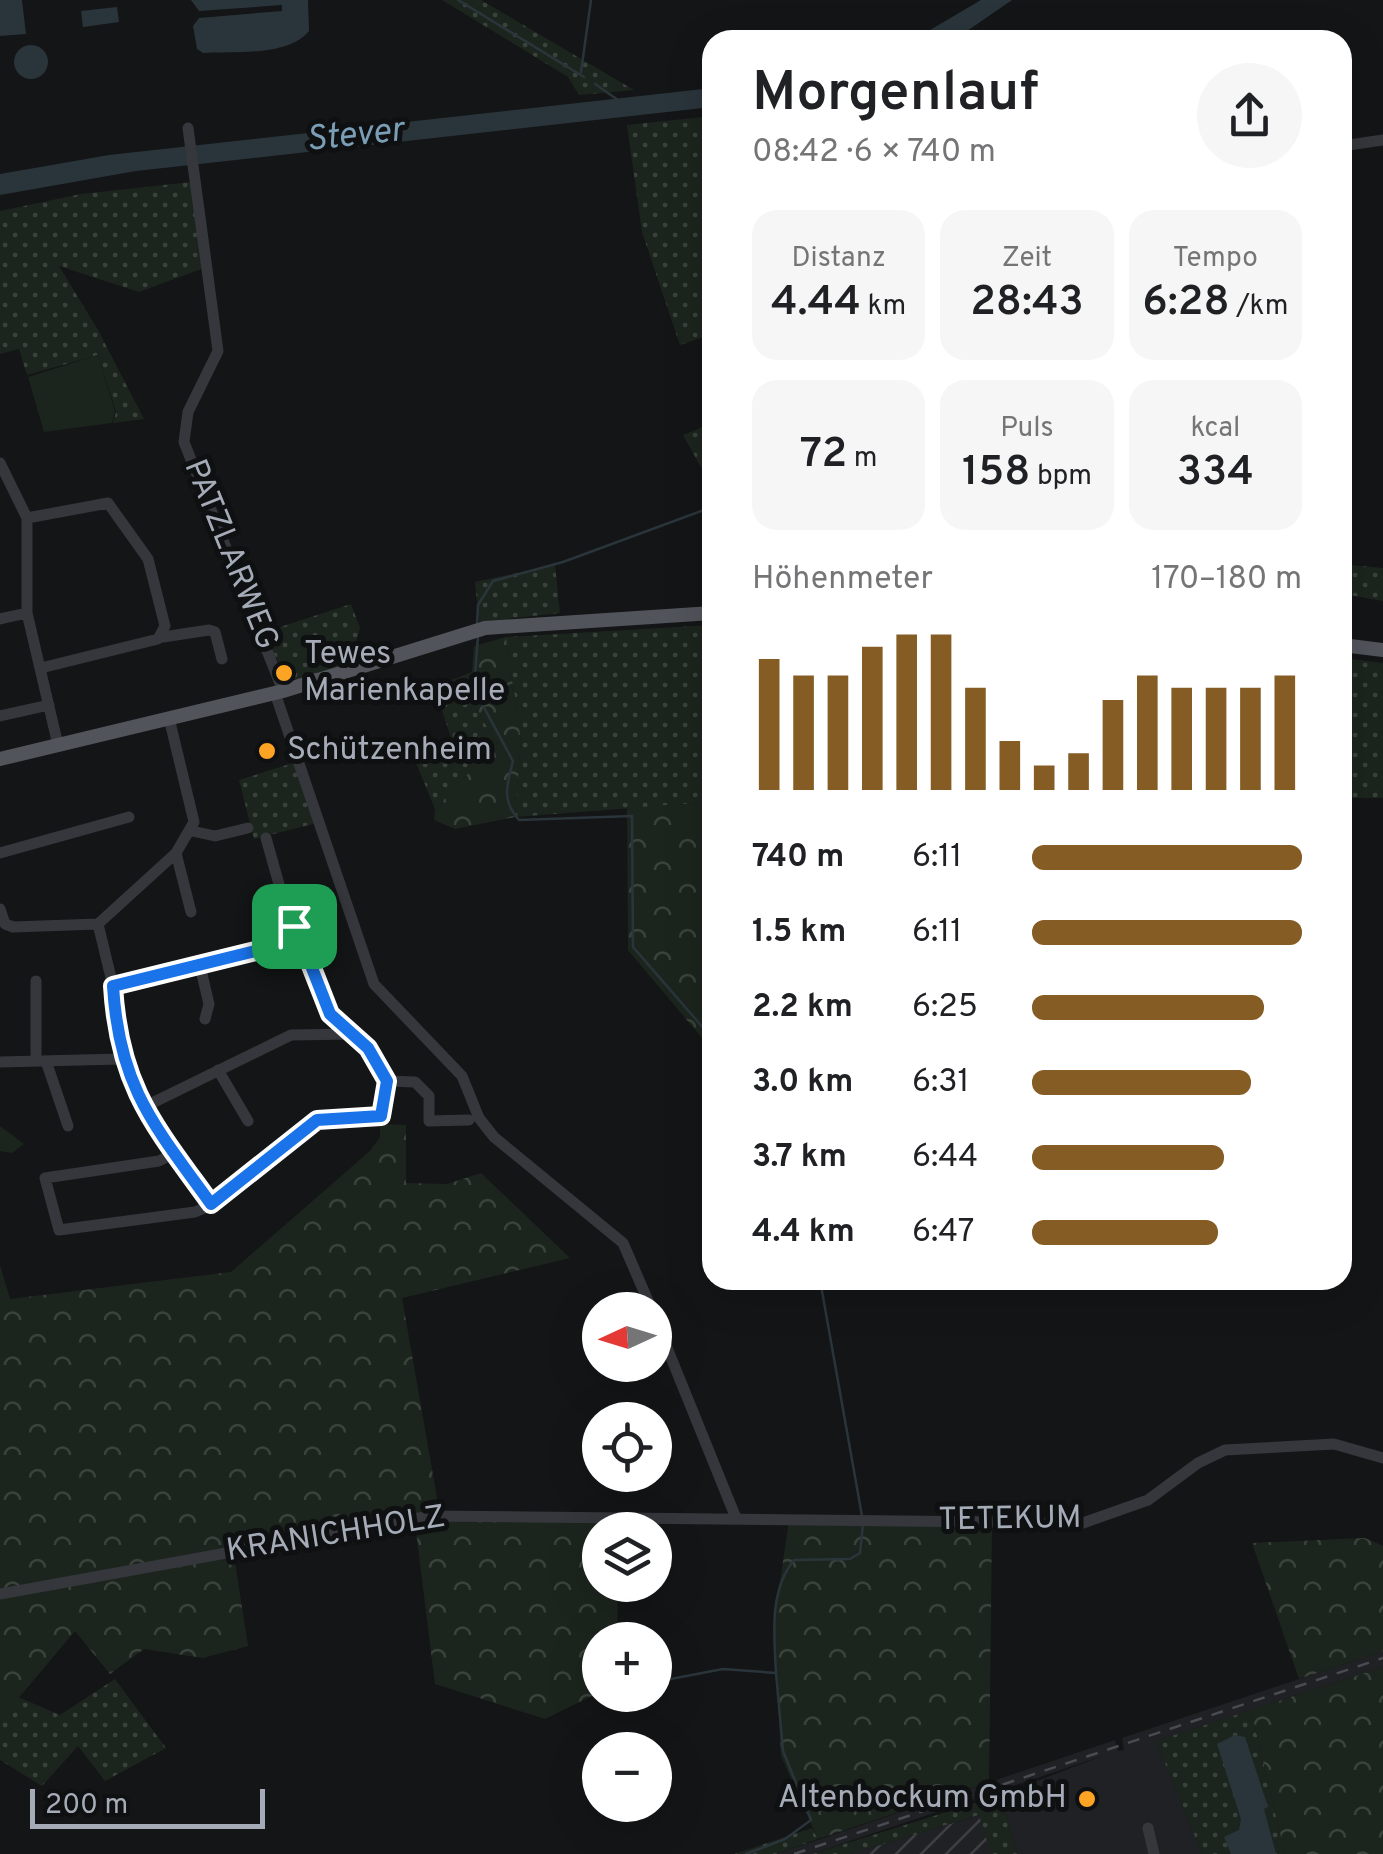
<!DOCTYPE html>
<html lang="de">
<meta charset="utf-8">
<style>
:root{--surface:#fff;--page:#f6f6f6;--text:#202124;--muted:#757577;--accent:#845c24}
body{margin:0;font-family:Overpass,sans-serif;background:var(--page);color:var(--text);height:100vh;display:flex;flex-direction:column;font-size:38px;white-space:nowrap}
*{box-sizing:border-box;margin:0}
p{font-size:32px;color:var(--muted)}
.icon{flex:none;width:55px;height:55px;fill:none;stroke:currentColor;stroke-width:2;stroke-linecap:round;stroke-linejoin:round}
.map{position:relative;flex:1;overflow:hidden}
.panel{position:absolute;left:702px;top:30px;width:650px;height:1260px;display:flex;flex-direction:column;background:var(--surface);border-radius:30px;box-shadow:0 10px 40px #0002}
.panel>*{flex:none}
.needle{width:65px;rotate:266deg}
.buttons{position:absolute;left:582px;top:1292px;display:grid;gap:20px}
.buttons a{display:grid;place-items:center;width:90px;height:90px;border-radius:50%;background:var(--surface);box-shadow:0 10px 40px #0002;font-size:50px}
.scale{position:absolute;left:30px;bottom:25px;width:235px;box-sizing:border-box;padding-left:10px;border:5px solid #a5acb8;border-top:0;font-size:28px;line-height:35px;white-space:nowrap;color:#a5acb8;-webkit-text-stroke:8px #0f1011;paint-order:stroke}
.pin{position:absolute;display:grid;place-items:center;width:85px;height:85px;color:#fff;margin:-42px;border-radius:20px;box-shadow:0 5px 15px #0006}
.round{display:grid;place-items:center;flex:none;width:105px;height:105px;border-radius:52px;background:var(--page)}
.overview{display:flex;align-items:center;justify-content:space-between;height:170px;padding:0 50px}
h1{font-size:55px;font-weight:600;line-height:75px}
.figures{display:grid;grid-template-columns:repeat(3,1fr);gap:15px;height:170px;padding:10px 50px}
.figures div{display:grid;align-content:center;border-radius:25px;background:var(--page);text-align:center}
.figures b{font-size:42px;font-weight:600}
.figures small{font-size:28px;font-weight:400}
.figures p{font-size:28px}
.chart{height:280px;padding:20px 50px}
.chart p{display:flex;justify-content:space-between}
.chart svg{width:100%;height:180px;margin-top:10px;stroke:var(--accent);stroke-width:6}
ul{padding:0 50px;list-style:none;font-size:32px}
li{display:grid;grid-template-columns:160px 120px 1fr;align-items:center;height:75px}
li i{height:25px;border-radius:12px;background:var(--accent)}
.map>svg:first-child{display:block}
.built{fill:#202124}
.industrial{fill:url(#industrial-furrows)}
.grass{fill:url(#grass-dots)}
.forest{fill:url(#forest-crowns)}
.green{fill:#1c251d}
.water{fill:#2a353b}
.lines{fill:none;stroke-linecap:round;stroke-linejoin:round}
.stream{stroke:#2a353b;stroke-width:2.5}
.minor{stroke:#35373c;stroke-width:11}
.major{stroke:#51545b;stroke-width:14}
.rail{stroke:#484b51;stroke-width:2.5;stroke-dasharray:12 10;stroke-linecap:butt}
.route-casing{stroke:#fff;stroke-width:20}
.route{stroke:#1a73e8;stroke-width:12}
.poi-dot{fill:#fea425;stroke:#0f1011;stroke-width:4}
.labels{text-anchor:middle;dominant-baseline:central;stroke-width:10;stroke-linejoin:round;paint-order:stroke}
.street-label{font-size:32px;fill:#a5acb8;stroke:#0f1011}
.poi-label{font-size:32px;fill:#a5acb8;stroke:#0f1011;text-anchor:start}
.water-label{font-size:35px;font-style:italic;fill:#7a9eb5;stroke:#0f1011}
</style>
<div class="map">
<svg width="1383" height="1854" viewBox="0 0 1383 1854">
<defs>
<pattern id="industrial-furrows" width="10" height="10" patternUnits="userSpaceOnUse" patternTransform="scale(2.5)"><rect width="10" height="10" fill="#202124"/><path d="M-1 1l2-2M0 10L10 0M9 11l2-2" fill="none" stroke="#3d3f42"/></pattern>
<pattern id="grass-dots" width="8" height="8" patternUnits="userSpaceOnUse" patternTransform="scale(2.5)"><rect width="8" height="8" fill="#1c251d"/><path d="M2 2h.1M6 6h.1" fill="none" stroke="#3a423c" stroke-width="1.8" stroke-linecap="round"/></pattern>
<pattern id="forest-crowns" width="20" height="18" patternUnits="userSpaceOnUse" patternTransform="scale(2.5)"><rect width="20" height="18" fill="#1c251d"/><path d="M2 6a3 3 0 1 1 6 0M12 15a3 3 0 1 1 6 0" fill="none" stroke="#3a423c"/></pattern>
</defs>
<rect width="100%" height="100%" fill="#141516"/>
<path class="built" d="M1383 1651V1667L1156 1741 1202 1854H1017L1001 1795 1102 1756 812 1854H776L1115 1740 1118 1751 1124 1750 1122 1738Z"/>
<path class="industrial" d="M980 1815 991 1854H850Z"/>
<path class="grass" d="M442 0H481L634 90 579 95 568 77Z
M712 116V334L680 345 642 232 627 125Z
M191 182 204 268 139 292 59 266 98 330 144 419 113 423 116 412 98 355 27 375 19 349 0 354V211L81 194Z
M712 423V487L683 435Z
M555 565 560 613 479 622 475 582Z
M1350 565 1383 568V601L1349 595Z
M351 604 360 628 350 664 299 681C279 671 273 652 265 632Z
M712 625V802L515 817 521 741 506 637Z
M1343 658 1383 663V798H1343Z
M457 678 497 743 435 809 414 758 453 744 434 686Z
M296 762 317 823 254 839 239 780Z
M115 1679 166 1748 105 1781 78 1746 42 1786 0 1760V1720L18 1697 60 1715Z
M1251 1710 1285 1854H1202L1156 1741Z
M1001 1795 1017 1854H991L979 1815 850 1854H812Z
M812 1828 818 1839 776 1854H734Z"/>
<path class="forest" d="M506 637 521 741 515 817 455 829 434 820 435 809 497 743 457 678 472 672 474 646Z
M712 802V1050L628 950 627 808Z
M380 1124 406 1125V1183L447 1184 481 1173 570 1258 402 1298 440 1515 233 1550 248 1646 203 1658 144 1649 110 1674 75 1631 0 1720V1265L10 1299 231 1272 370 1151 380 1137Z
M474 1516 618 1517V1530H600V1585H618L617 1640H600V1692L545 1719 435 1684 415 1523Z
M789 1521 992 1525 989 1782 818 1839 781 1756 774 1622Z
M1365 1538 1383 1546V1651L1299 1679 1252 1543Z
M1383 1667V1854H1285L1251 1710Z"/>
<path class="green" d="M98 355 115 412 112 423 44 432 28 377Z
M0 1126 24 1144 12 1153 0 1151Z"/>
<path class="water" d="M0 0H22L26 34 0 36Z
M191 0H308L309 31C288 57 234 51 203 53L197 49 193 26 199 18 282 11V5L199 11Z
M981 0H1012L954 40H913Z
M117 7 119 22 83 27 81 11Z
M14 62a17 17 0 1 1 34 0a17 17 0 1 1-34 0Z
M712 88V107L136 171 0 195V174L109 155Z
M1235 1735 1245 1737 1268 1807 1264 1809 1276 1854H1231L1224 1837 1239 1830 1241 1819 1217 1744Z"/>
<g class="lines">
<path class="stream" d="M458 0 584 77
M581 72 591 0
M595 84 618 100
M477 623 478 605 493 581 563 562 712 507
M478 636 474 689 513 761C507 785 501 800 519 820L632 816 633 947 712 1038
M820 1280 862 1516
M655 1682 723 1669 776 1673C774 1634 769 1591 794 1560L850 1559 860 1553 863 1524
M746 1854 785 1839 811 1820 783 1751 776 1673"/>
<path class="minor" d="M188 128 218 351 188 412 184 442 283 691
M1342 146 1383 140
M0 463 27 518V613L58 745
M27 518 108 503 148 559 165 626 158 639 41 668
M0 619 27 613
M163 637 209 630 215 632 222 659
M275 693 374 984 462 1076 479 1118 494 1137 623 1243 652 1310
M0 716 49 705
M192 831 215 836 248 828
M266 838 291 927
M0 853 129 817
M176 853 191 912
M0 909 5 924 13 927 98 924 176 853 194 822 169 718
M98 924 113 986 121 1059 144 1107 211 1205 317 1120 381 1116 387 1081
M301 940 330 1014 368 1048 387 1081 415 1082 429 1096V1121L469 1120
M200 966 209 1004 205 1019
M113 986 291 939 298 942 305 934 302 928 291 927V939
M36 1061V981
M46 1061 68 1126
M0 1062 121 1059
M218 1070 248 1121
M144 1107 291 1035 351 1034
M174 1153 159 1161 45 1178 59 1230 195 1212 211 1205
M655 1318 736 1518
M0 1594 430 1516 1083 1523 1148 1500 1198 1463 1225 1450 1334 1444 1383 1458
M1148 1828 1154 1854"/>
<path class="major" d="M1342 645 1383 650
M0 759 283 691 485 628 712 613"/>
<path class="rail" d="M794 1854 1383 1658"/>
</g>
<g class="lines">
<defs>
<path id="route" d="M294 926 304 931 301 940 330 1014 368 1048 387 1081 381 1116 317 1120 211 1204C154 1125 119 1087 113 986L284 944 291 940 288 933Z"/>
</defs>
<use href="#route" class="route-casing"/>
<use href="#route" class="route"/>
</g>
<g class="poi-dot">
<circle cx="284" cy="673" r="10"/>
<circle cx="267" cy="751" r="10"/>
<circle cx="1087" cy="1799" r="10"/>
</g>
<g class="labels">
<g class="street-label">
<text transform="translate(230 555) rotate(68)">PATZLARWEG</text>
<text transform="translate(1010 1520) rotate(-1)">TETEKUM</text>
<text transform="translate(336 1535) rotate(-9)">KRANICHHOLZ</text>
</g>
<g class="poi-label">
<text x="304" y="655">Tewes<tspan x="304" dy="37">Marienkapelle</tspan></text>
<text x="287" y="751">Schützenheim</text>
<text x="1067" y="1799" text-anchor="end">Altenbockum GmbH</text>
</g>
<g class="water-label">
<text transform="translate(355 136) rotate(-6)">Stever</text>
</g>
</g>
</svg>
<div class="buttons">
<a><svg class="needle" viewBox="-14 -14 28 28"><path d="M0-13l5 13h-10z" fill="#e53935"/><path d="M0 13l5-13h-10z" fill="#757577"/></svg></a>
<a><svg class="icon" aria-label="locate" viewBox="0 0 24 24"><circle cx="12" cy="12" r="6"/><path d="M12 2v4M12 18v4M2 12h4M18 12h4"/></svg></a>
<a><svg class="icon" aria-label="layers" viewBox="0 0 24 24"><path d="M12 4l9 5-9 5-9-5zM3 14l9 5 9-5"/></svg></a>
<a>+</a>
<a>−</a>
</div>
<div class="scale">200 m</div>
<div class="pin" style="left:294px;top:926px;background:#1e9e55"><svg class="icon" aria-label="arrive" viewBox="0 0 24 24"><path d="M6 21V4h12l-3 4 3 4H6"/></svg></div>
<section class="panel">
<div class="overview"><div><h1>Morgenlauf</h1><p>08:42 · 6 × 740 m</p></div><a class="round"><svg class="icon" aria-label="share" viewBox="0 0 24 24"><path d="M12 15V3M7 8l5-5 5 5M5 13v7h14v-7"/></svg></a></div>
<div class="figures">
<div><p>Distanz</p><b>4.44<small> km</small></b></div>
<div><p>Zeit</p><b>28:43</b></div>
<div><p>Tempo</p><b>6:28<small> /km</small></b></div>
</div>
<div class="figures">
<div><b>72<small> m</small></b></div>
<div><p>Puls</p><b>158<small> bpm</small></b></div>
<div><p>kcal</p><b>334</b></div>
</div>
<div class="chart"><p><span>Höhenmeter</span>170–180 m</p>
<svg viewBox="0 0 160 44" preserveAspectRatio="none"><path d="M5 44V12M15 44V16M25 44V16M35 44V9M45 44V6M55 44V6M65 44V19M75 44V32M85 44V38M95 44V35M105 44V22M115 44V16M125 44V19M135 44V19M145 44V19M155 44V16"/></svg>
</div>
<ul>
<li><b>740 m</b>6:11<i style="width:100%"></i></li>
<li><b>1.5 km</b>6:11<i style="width:100%"></i></li>
<li><b>2.2 km</b>6:25<i style="width:86%"></i></li>
<li><b>3.0 km</b>6:31<i style="width:81%"></i></li>
<li><b>3.7 km</b>6:44<i style="width:71%"></i></li>
<li><b>4.4 km</b>6:47<i style="width:69%"></i></li>
</ul>
</section>
</div>
